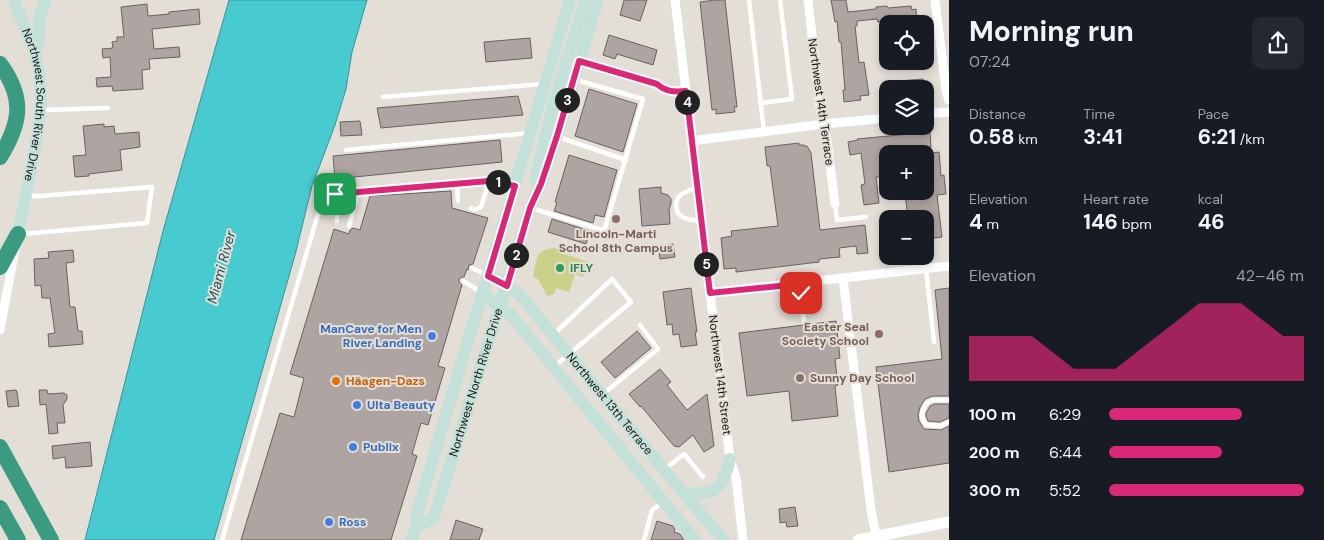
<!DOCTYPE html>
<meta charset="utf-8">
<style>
:root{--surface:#171b24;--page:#242831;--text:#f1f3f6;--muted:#9ea1a6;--accent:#db2777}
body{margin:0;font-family:"DM Sans",sans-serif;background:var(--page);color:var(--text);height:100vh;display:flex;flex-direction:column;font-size:19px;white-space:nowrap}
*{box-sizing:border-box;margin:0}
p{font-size:16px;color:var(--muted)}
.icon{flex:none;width:28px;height:28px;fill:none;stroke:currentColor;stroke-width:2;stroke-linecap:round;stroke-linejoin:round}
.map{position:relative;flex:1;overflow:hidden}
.drawer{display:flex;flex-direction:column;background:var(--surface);width:375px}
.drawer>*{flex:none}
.buttons{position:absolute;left:879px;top:15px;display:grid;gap:10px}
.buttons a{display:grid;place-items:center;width:55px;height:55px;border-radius:10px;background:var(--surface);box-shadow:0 2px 8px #0003;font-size:25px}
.pin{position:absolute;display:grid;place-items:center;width:42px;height:42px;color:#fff;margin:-21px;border-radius:10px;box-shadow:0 2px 8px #0006}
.km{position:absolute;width:25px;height:25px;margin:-12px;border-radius:50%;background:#222;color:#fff;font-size:14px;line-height:25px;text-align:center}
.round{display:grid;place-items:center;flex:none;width:52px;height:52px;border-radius:10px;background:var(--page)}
.headline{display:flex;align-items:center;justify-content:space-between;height:85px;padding:0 20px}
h1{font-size:28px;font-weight:700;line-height:38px}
.figures{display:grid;grid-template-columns:repeat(3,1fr);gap:8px;height:85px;padding:5px 20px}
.figures div{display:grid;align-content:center}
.figures b{font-size:21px;font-weight:700}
.figures small{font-size:14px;font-weight:400}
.figures p{font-size:14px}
.chart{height:140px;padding:10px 20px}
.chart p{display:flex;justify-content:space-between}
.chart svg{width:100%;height:90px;margin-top:5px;fill:var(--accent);opacity:.7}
ul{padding:0 20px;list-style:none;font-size:16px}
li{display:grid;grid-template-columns:80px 60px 1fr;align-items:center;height:38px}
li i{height:12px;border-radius:6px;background:var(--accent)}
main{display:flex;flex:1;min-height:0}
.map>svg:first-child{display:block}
.green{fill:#ccd18a}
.water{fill:#48cad1;stroke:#399397}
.building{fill:#aea4a1;stroke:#6a615e}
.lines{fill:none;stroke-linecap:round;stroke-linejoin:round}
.service{stroke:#fff;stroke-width:4.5}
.minor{stroke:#fff;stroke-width:9}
.tertiary{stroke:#fff;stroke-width:11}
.secondary{stroke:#c4e1d9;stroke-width:12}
.motorway{stroke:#3a9b80;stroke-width:16}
.route-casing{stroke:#fff;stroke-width:10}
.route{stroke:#db2777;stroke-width:6}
.education-dot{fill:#8d6e63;stroke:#e3dfd7;stroke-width:2}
.leisure-dot{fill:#2e9e5b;stroke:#e3dfd7;stroke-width:2}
.shop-dot{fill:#3f7fe0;stroke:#e3dfd7;stroke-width:2}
.food-dot{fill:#e8710a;stroke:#e3dfd7;stroke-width:2}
.labels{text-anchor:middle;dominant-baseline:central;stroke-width:4;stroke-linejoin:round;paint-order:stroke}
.street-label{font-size:12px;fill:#161411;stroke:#e3dfd7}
.education-label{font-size:12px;font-weight:bold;fill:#785e54;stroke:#e3dfd7}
.leisure-label{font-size:12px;font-weight:bold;fill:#27864d;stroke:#e3dfd7;text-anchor:start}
.shop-label{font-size:12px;font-weight:bold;fill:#366cbe;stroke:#e3dfd7;text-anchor:start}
.food-label{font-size:12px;font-weight:bold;fill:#c56008;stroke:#e3dfd7;text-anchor:start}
.water-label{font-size:14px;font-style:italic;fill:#1c5356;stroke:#e3dfd7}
</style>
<main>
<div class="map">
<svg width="949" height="540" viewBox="0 0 949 540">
<rect width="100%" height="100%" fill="#e3dfd7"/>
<path class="green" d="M553 248 559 249V252L588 262 583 277 575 274 569 292 556 288 554 294 547 296 538 279 533 277C537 260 534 251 553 248Z"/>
<path class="water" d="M229 0H367L352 52 346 89 335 125 312 186 295 255 214 540H85L163 231Z"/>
<path class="building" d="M624 0H647L640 21 620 15Z
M715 0H725L737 107H734L735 112 716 114V109L712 110 700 2Z
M831 0H846L848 12 876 9V7L887 6 888 8 911 6 912 10 916 9 917 23 913 24H896V20L878 22 877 19 857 21V26H855L859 63 864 62 869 95 860 96 861 100 844 102 843 90H845L841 42H839L837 21 835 22Z
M147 4 148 16 169 14V12L199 9 200 24 152 29 154 49 179 47 180 57 149 59 150 69 142 70 143 89 113 91 112 86 97 87 96 78 111 77 110 57 103 58 102 49 113 48 112 42 117 41V37H124L121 7Z
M609 35 657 50 653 65 617 54 615 59 603 55Z
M530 38 532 58 486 62 484 42Z
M923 79 924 89H894L893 83 899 82V81Z
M589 89 637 104 623 152 575 136Z
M518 96 523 115 381 128 377 108Z
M360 121 362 135 341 136 340 122Z
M104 124V127L114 126 115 134 139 132 140 147 120 150 122 170 89 174V176L75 177 73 156 86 155 83 126Z
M930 132 931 147 906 149 907 151 888 153V176L876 177 879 203 864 205 861 185 865 184 861 153 850 155 848 142 858 140 857 139Z
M500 140 502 162 335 179 333 156Z
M799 143V145H804V146H807L811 153 820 230 865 225 868 253 857 254 856 246 839 248 840 257 819 259V262L736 272V268L724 269 721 238 732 236 731 231 778 226 770 166H767L765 147Z
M939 152 941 176 944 175 946 194 937 195 942 237 926 239 925 219H908L905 193 926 191 925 179V154Z
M569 155 617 170 604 217 595 215 593 223 554 211 557 203 555 202Z
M661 187V193L668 195 671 199V204L669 209 670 224 642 226 639 189Z
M451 191 452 208 488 218 473 264 469 265 468 270 467 269 464 277H462L459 279V282L462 285 438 366 445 368 428 425 421 423 412 454 417 456 391 540H241L280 413 294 417 304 378 290 374 334 229 349 234 350 230 353 228 360 230 370 196Z
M552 219 590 231 586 244 548 232Z
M673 244 675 257 660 259 658 246Z
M73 250 74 262 66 263 70 307H75L78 331H82L83 344 49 347 48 334 55 333 50 298H42L41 285 35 286 34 259 49 258 48 252Z
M691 288 697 332H695L697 345 681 347 679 334 673 335 672 324 667 325 663 292Z
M949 288V396H933L925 399 920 407 918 415 919 421 924 429 941 430 949 426V463L889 472 876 367 942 359 935 290Z
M836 321 840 358 835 359 838 385 835 386 838 416 792 421 789 391 747 396 739 333Z
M637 331 651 348 615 378 601 362Z
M660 369 671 382 667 385 687 410 707 394 714 446 704 452 693 435 679 447 674 446 641 406 640 407 629 394Z
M16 390 17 392 19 406 8 407 6 391Z
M39 390H47L48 394 64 393 67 395V399L63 405 65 423H57L58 433 49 434 46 404 40 405Z
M934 404H949V418L940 422 928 421 926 416V413L930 406Z
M90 442 92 466 66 468 65 457 53 459 52 446Z
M795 507 798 526 787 527 786 522 780 523 779 509Z
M456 520 483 529 479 540H450Z
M657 521 673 526 675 529 674 532 680 534 684 540H651Z"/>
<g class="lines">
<path class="service" d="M749 0 764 132
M580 61 657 84C666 92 674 92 686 91
M576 80 643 99 605 228
M383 97 543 84
M761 103 792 99 780 0
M42 110 108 108
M558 137 626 160
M346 150 529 133
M457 184 458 201
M697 188C688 191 676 193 676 205 676 209 677 213 681 216 686 220 694 220 701 221
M835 204 837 220 866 217
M471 208 475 210 481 207 489 181
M531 208 602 230
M337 221V215L342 194
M349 226 358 193
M22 234 147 223 152 187 40 196H27
M472 268 487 275
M926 269 934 342
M463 281 481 292
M800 284 804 321
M554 334 612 279 631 302 555 366
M603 394 658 349 640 325
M948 400H933L927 403C921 412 920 417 926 425L941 426 948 422
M665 469 684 454 703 477
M222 540 321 204 327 196 335 194 489 181 514 186
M644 540 652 510 662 503"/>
<path class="minor" d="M675 0 730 459 736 478 743 540
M808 0 820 106 827 141 835 204
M935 0 946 91 949 100
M925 114 949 112
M691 141 824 124 888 118
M843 278 871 510 877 540
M710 293 949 266
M0 330 15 249"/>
<path class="tertiary" d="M858 540 949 522"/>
<g class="secondary">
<path id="s1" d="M14 0 35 53 39 71 41 99 37 138 18 234"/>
<path d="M35 53 39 38V17L46 0"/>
<path d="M535 181 553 105 585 0"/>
<path id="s2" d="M489 275 507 285 520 295 684 494 724 540"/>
<path d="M483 294 511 315 695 540"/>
<path d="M684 494C717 494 722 490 730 459"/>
<path id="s3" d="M416 528 434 517 530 208 541 184 557 136 598 0"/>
<path d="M412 540 416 528 417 514 431 465 570 0"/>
</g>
<path class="motorway" d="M0 64C25 98 21 123 0 157
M0 267 18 234
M0 447 51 540
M0 508 18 540"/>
</g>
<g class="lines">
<defs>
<path id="route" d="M335 194 489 181 515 186 488 276 507 286 530 208 541 184 557 136 579 61 657 84C666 92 674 92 686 91L710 293 800 284 801 293"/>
</defs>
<use href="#route" class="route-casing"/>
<use href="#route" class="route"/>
</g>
<g class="education-dot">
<circle cx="616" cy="219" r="5"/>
<circle cx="879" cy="334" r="5"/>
<circle cx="800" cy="378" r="5"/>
</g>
<circle class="leisure-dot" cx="560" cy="268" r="5"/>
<g class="shop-dot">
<circle cx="432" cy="336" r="5"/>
<circle cx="357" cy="405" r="5"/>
<circle cx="353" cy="447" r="5"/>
<circle cx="329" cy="522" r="5"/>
</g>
<circle class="food-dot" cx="336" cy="381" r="5"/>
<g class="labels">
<g class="street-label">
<text transform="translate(821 102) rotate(82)">Northwest 14th Terrace</text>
<text stroke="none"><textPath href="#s1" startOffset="109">Northwest South River Drive</textPath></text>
<text transform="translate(720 375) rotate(83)">Northwest 14th Street</text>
<text stroke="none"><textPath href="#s3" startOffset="162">Northwest North River Drive</textPath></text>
<text stroke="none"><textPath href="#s2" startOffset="178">Northwest 13th Terrace</textPath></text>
</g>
<g class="education-label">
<text x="616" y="234">Lincoln-Marti<tspan x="616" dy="14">School 8th Campus</tspan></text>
<text x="869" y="327" text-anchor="end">Easter Seal<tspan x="869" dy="14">Society School</tspan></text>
<text x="810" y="378" text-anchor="start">Sunny Day School</text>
</g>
<g class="leisure-label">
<text x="570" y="268">iFLY</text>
</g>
<g class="shop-label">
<text x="422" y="329" text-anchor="end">ManCave for Men<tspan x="422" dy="14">River Landing</tspan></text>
<text x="367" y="405">Ulta Beauty</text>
<text x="363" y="447">Publix</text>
<text x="339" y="522">Ross</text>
</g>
<g class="food-label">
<text x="346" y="381">Häagen-Dazs</text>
</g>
<g class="water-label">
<text transform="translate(221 267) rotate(-75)">Miami River</text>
</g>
</g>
</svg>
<div class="buttons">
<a><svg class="icon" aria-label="locate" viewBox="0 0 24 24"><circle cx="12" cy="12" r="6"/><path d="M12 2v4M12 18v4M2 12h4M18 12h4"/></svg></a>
<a><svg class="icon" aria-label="layers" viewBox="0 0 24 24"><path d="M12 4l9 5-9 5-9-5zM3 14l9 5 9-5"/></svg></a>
<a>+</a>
<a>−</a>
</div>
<div class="pin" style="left:335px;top:194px;background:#1e9e55"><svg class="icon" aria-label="arrive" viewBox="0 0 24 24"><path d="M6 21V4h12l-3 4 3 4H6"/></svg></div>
<div class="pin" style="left:801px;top:293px;background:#d93025"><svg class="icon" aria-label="check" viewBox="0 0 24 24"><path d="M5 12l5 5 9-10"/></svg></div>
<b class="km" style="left:498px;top:182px">1</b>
<b class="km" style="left:516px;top:255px">2</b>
<b class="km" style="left:567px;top:100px">3</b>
<b class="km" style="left:687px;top:102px">4</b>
<b class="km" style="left:706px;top:264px">5</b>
</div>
<section class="drawer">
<div class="headline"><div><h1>Morning run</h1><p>07:24</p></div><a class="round"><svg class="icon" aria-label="share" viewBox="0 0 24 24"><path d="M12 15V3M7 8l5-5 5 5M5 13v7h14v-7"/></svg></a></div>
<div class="figures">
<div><p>Distance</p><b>0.58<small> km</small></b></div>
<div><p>Time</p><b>3:41</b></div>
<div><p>Pace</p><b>6:21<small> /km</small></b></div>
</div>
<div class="figures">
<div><p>Elevation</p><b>4<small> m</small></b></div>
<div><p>Heart rate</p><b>146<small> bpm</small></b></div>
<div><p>kcal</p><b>46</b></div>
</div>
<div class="chart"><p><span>Elevation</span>42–46 m</p>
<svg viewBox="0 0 160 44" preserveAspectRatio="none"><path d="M0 44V22L10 22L20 22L30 22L40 30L50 38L60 38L70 38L80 30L90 22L100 14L110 6L120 6L130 6L140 14L150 22L160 22V44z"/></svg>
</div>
<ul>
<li><b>100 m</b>6:29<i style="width:68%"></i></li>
<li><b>200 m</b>6:44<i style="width:58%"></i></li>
<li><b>300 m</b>5:52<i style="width:100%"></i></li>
</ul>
</section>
</main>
